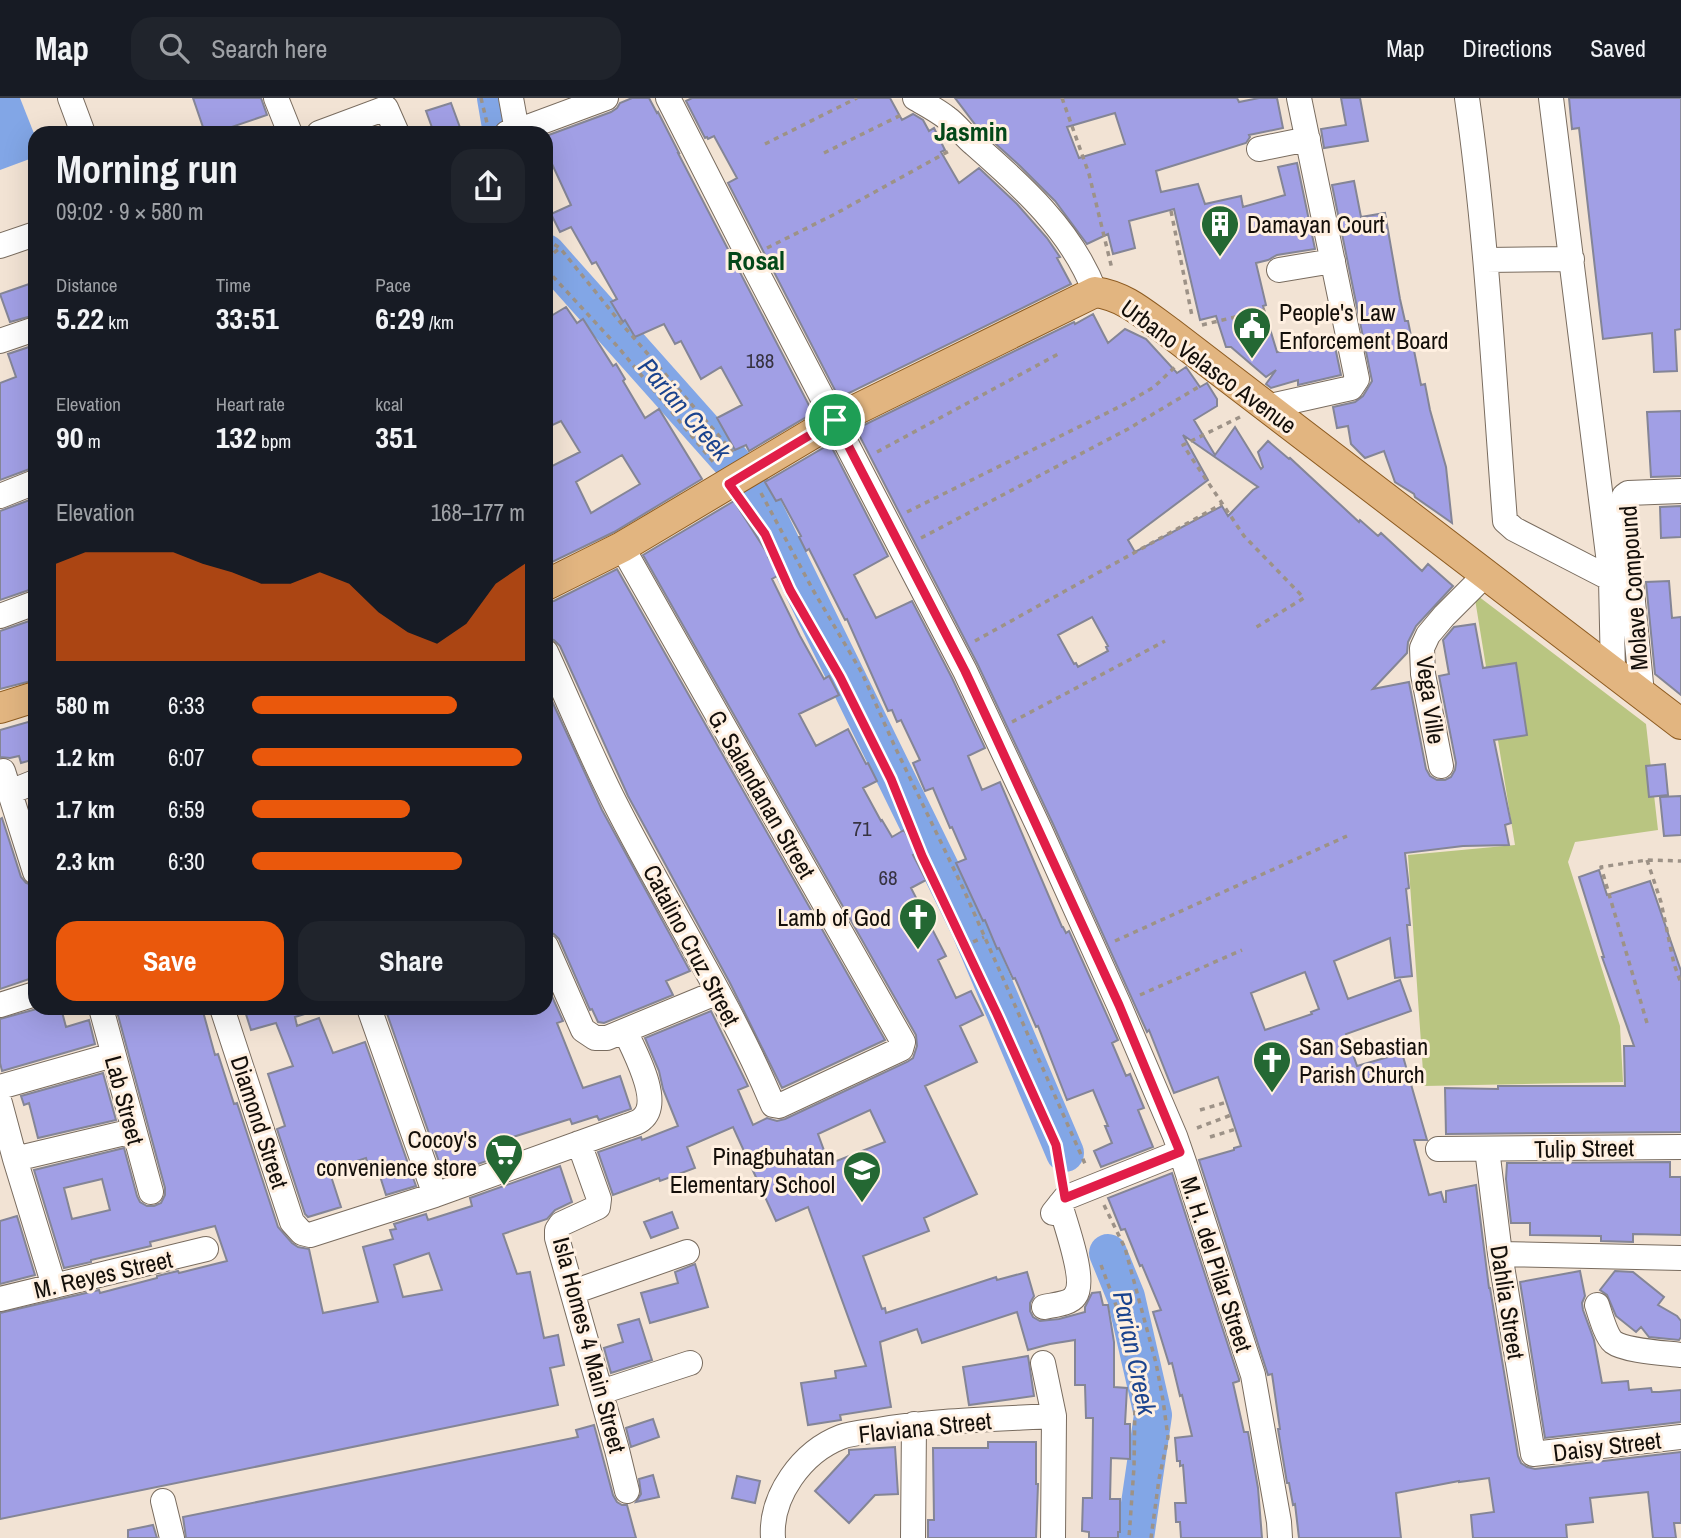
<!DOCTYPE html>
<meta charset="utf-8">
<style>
:root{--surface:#171b24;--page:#20242c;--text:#f1f3f6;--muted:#9ea1a6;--line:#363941;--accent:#ea580c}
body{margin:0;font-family:"Archivo Narrow",sans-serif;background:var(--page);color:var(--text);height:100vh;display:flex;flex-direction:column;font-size:26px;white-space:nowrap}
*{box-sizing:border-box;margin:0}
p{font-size:23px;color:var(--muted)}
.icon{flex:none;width:38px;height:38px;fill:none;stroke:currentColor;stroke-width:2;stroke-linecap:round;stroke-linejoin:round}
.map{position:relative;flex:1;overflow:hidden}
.panel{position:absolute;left:28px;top:28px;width:525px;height:889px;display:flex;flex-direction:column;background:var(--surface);border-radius:21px;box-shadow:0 7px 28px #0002}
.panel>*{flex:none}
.pin{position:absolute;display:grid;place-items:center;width:60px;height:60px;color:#fff;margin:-30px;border:4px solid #fff;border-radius:50%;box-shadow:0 2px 7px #0007}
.round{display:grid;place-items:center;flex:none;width:74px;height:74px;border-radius:21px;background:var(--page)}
.headline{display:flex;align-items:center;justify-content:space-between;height:119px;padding:0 28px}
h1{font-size:38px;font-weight:700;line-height:52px}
.stats{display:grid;grid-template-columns:repeat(3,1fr);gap:10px;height:119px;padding:7px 28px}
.stats div{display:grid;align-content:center}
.stats b{font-size:30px;font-weight:700}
.stats small{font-size:19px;font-weight:400}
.stats p{font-size:19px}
.chart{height:196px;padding:14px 28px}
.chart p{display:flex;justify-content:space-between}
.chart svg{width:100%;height:126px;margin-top:7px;fill:var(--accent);opacity:.7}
.button{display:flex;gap:14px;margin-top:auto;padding:14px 28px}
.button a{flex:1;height:80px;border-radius:21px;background:var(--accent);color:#fff;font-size:28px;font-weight:700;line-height:80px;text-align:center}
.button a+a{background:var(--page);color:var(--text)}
ul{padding:0 28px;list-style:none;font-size:23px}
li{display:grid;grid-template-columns:112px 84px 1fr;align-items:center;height:52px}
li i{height:18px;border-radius:9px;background:var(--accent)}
header{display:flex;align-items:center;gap:42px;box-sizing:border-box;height:98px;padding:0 35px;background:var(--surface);border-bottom:2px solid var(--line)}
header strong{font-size:33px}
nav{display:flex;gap:38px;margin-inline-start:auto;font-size:24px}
.search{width:490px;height:63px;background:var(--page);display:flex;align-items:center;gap:18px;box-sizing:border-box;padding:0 24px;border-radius:21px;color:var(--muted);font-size:26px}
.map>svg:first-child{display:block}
.green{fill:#b9c581}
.water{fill:#82a6e6}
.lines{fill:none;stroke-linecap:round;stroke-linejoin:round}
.river{stroke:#82a6e6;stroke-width:38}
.building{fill:#a19fe5;stroke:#848596;stroke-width:2;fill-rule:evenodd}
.minor-casing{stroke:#796c5f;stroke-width:26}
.major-casing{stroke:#8d5b20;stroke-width:32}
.path{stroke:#9d9287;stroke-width:3.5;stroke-dasharray:5 5;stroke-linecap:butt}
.minor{stroke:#fff;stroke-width:24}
.major{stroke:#e2b580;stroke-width:30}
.route-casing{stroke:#fff;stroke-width:14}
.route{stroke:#e11d48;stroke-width:9}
.labels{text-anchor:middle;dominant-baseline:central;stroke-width:6;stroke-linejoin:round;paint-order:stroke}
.number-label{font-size:21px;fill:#373341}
.poi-label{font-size:24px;fill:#140f0a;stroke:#fff0e1;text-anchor:start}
.street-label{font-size:24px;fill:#140f0a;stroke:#fff0e1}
.neighbourhood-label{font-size:26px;font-weight:bold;fill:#034819;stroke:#fff0e1}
.water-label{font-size:26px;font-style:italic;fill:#1b438e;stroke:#fff0e1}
</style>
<header>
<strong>Map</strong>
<div class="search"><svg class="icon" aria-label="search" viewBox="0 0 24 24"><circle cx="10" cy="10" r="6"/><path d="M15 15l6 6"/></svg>Search here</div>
<nav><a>Map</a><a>Directions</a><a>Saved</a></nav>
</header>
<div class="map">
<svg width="1681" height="1440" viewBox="0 0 1681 1440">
<rect width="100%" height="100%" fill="#f2e3d4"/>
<path class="green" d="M1474 495 1646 626 1658 732 1575 744 1568 764 1620 928 1623 984 1424 988 1408 757 1515 747Z"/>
<path class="water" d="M0 0H20L35 38V59L0 72Z"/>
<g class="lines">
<path class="river" d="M496 0 502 35
M546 155 732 364 759 401 970 831 1065 1055
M1108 1155 1126 1199 1153 1317 1135 1440"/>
</g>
<path class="building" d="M193 0H261L267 17 214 35H205Z
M632 0H649L657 15 658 14 679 55H678L813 315 749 353 746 347 735 352 717 320 742 307 721 269 701 281 681 243 675 246 664 226 635 239 625 222 623 224 611 204 617 201 596 164 592 166 571 129 560 134 551 116 571 107 546 53V38L611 14 617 10 620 5Z
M692 0H890L902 22 913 16 923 22 929 33 934 30 945 52 941 54 959 85 979 70 1017 106 1047 140 1060 159 1057 160 1071 186 839 300 728 85 737 80 714 38 708 41 707 39 705 40 686 3Z
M955 0H1237L1239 4 1259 0H1277L1283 30 1249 37 1250 39 1246 45 1156 73 1161 94 1198 86 1205 106 1241 98 1243 109 1285 97 1278 69 1297 65 1315 151 1277 157 1268 162 1256 165 1266 207 1263 208 1277 254 1334 244 1341 277 1298 287V282L1271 290 1266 286 1276 272 1266 279 1231 249H1226L1216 218 1200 222 1174 111 1129 123 1135 150 1113 156 1108 136 1087 146 1055 103 1020 68 977 29ZM1115 15 1125 46 1079 60 1067 29Z
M1341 0H1360L1368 43 1324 50 1321 31 1346 27Z
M1569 0H1681V231L1675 232 1677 273 1654 274 1652 235 1603 241 1579 30 1572 31Z
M451 5 462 35H434L426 13Z
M1354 83 1361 119 1385 115 1400 201 1405 223H1408L1421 287 1425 286 1430 312 1446 369 1452 425 1415 399 1414 396 1395 384 1384 353 1365 360 1351 346 1348 328 1337 330 1333 309 1355 304 1363 298 1372 283 1332 87Z
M35 184V217L10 224 0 196Z
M566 209 577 225 583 221 613 268 616 266 625 281 623 283 645 320 659 311 702 381 614 434 546 467V371L580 354 561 323 546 330V221ZM622 357 640 386 591 415 576 384Z
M1093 216 1108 245 1125 231 1146 241 1177 275 1186 269 1200 289 1207 285 1217 301V308L1194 322 1215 357 1235 329 1261 371 1263 369 1258 354 1268 343 1289 361 1290 360 1359 424 1360 422 1378 438 1381 435 1422 473 1428 466 1453 488 1416 528 1408 544 1407 555 1373 591 1409 584 1426 671 1430 678 1437 682H1445L1451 679 1455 672 1456 665 1439 578 1449 576 1443 542 1454 529 1475 526 1483 570 1516 565 1527 637 1494 642 1511 725 1505 727 1509 747 1463 748 1405 755 1409 790 1406 791 1410 827H1407L1412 878 1395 880 1390 840 1334 863 1348 901 1400 882 1411 913 1346 936 1357 968 1402 955 1427 1042H1414L1429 1097 1441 1094 1444 1104H1446V1093L1476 1087 1489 1190H1490L1518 1358 1521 1365 1527 1369 1535 1371 1681 1354V1425H1674L1676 1440H1653L1648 1394 1590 1400 1593 1424 1566 1427 1567 1440H1473L1471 1417 1494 1414 1489 1380 1459 1384V1383L1396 1395 1401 1440H1299L1295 1406 1293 1407 1289 1385H1287L1278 1331H1280L1272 1276 1268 1277 1199 1062 1234 1052V1050L1241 1048 1218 979 1174 995 1149 932 1147 934 1053 726 978 567 856 331 1074 224 1075 226ZM1183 337 1258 389 1253 392 1228 418 1222 408 1135 454 1128 442 1208 382ZM1092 519 1108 548 1106 549 1108 553 1078 569 1076 565 1074 566 1058 537ZM1305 874 1319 911 1311 914 1312 916 1265 932 1251 895Z
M35 247V369L0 382V285L16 279 8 256Z
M1681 313V378L1651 379 1647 314Z
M830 346 888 458 854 477 876 520 912 503 952 580 985 650 968 658 982 692 1000 684 1062 829H1063L1066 835 1069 833 1118 942 1112 945 1126 978 1130 976 1144 1010 1138 1012 1153 1049 1101 1069 1094 1053 1112 1045 1105 1028H1108L1093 992 1067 1002 1038 928 1036 929 1015 880 1013 881 999 850 997 851 985 822 983 823 956 765 966 761 952 729 950 730 933 690 925 693 913 665 920 662 901 622 897 624 892 612 888 613 847 521 845 522 809 451 806 453 799 439 801 438 781 401 776 403 765 384Z
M35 400V490L0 502V413Z
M734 403 769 458 768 459 779 477 772 481 800 538 824 581 829 578 839 597 799 616 816 648 848 631 866 666 868 665 877 683 863 690 881 723 882 722 892 739 904 732 917 755 913 757 926 782 911 790 946 858 938 862 956 900 971 893 983 917 960 928 977 964 925 988 977 1096 924 1120 929 1133 863 1158 882 1211 885 1210 886 1215 996 1179 997 1182 1027 1174 1034 1198 1030 1205V1213L1033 1219 1040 1223 1059 1221 1085 1214V1209L1092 1195 1100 1194 1103 1207H1108L1114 1244V1289L1127 1290 1125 1326H1130V1361L1111 1360 1110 1401H1120V1434H1118V1440H1089V1434L1082 1433 1083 1400H1092L1093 1320H1086L1085 1287H1075V1242L1050 1246 1028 1252 1017 1214 922 1245 917 1231 880 1244 891 1309 840 1317 841 1322 808 1327 801 1285 836 1280 835 1273 866 1268 808 1109 776 1123 733 1029 687 1049 695 1070 660 1083 659 1080 613 1097 598 1054 641 1039 642 1042 678 1028 663 991 659 973 645 940 711 913 748 988 738 992 753 1027 767 1020 777 1023 785 1021 907 964 913 960 917 948 916 937 643 457ZM870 1012 885 1044 829 1066 818 1036Z
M1681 408V439L1661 440 1660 409Z
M617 471 885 942 782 990 730 885 628 698 560 548 554 542 546 539V504L554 503Z
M1669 483 1672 520 1681 519V597L1655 576 1646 484Z
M35 521V582L0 591V533Z
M546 590 602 712 690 873 666 883 673 897 604 925 598 924 592 911 590 912 559 841 554 836 546 833Z
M35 622V661L21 665 19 658 10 660 0 659V632Z
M1665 666 1668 697 1649 699 1646 668Z
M1681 698V737L1664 738 1660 699Z
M2 720 21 779 26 785 35 788V879L0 891V721Z
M1599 772 1607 797 1650 783 1681 873V1034L1446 1036 1445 990 1498 991V988H1625L1624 948H1634L1602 859H1604L1579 779Z
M546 885 563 923 557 925 583 990 620 978 631 1011 599 1022 597 1018 572 1026 570 1021 513 1039 508 1042 512 1054 444 1078 385 910H546Z
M40 910H61L66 929 89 922 95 946 2 973 0 965V921Z
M116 910H202L215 957 218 956 234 1006 237 1005 278 1129 292 1145 298 1149 309 1151 323 1215 378 1204 363 1149 393 1141 390 1132 396 1131 394 1126 426 1116 428 1122 472 1108 470 1100 560 1068 572 1104 555 1112 547 1121 503 1136 517 1176 530 1174 544 1240 558 1237 564 1267 550 1270 558 1307 0 1421V1215L99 1192 100 1195 157 1180V1178L178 1173 179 1175 227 1163 215 1128 150 1144 151 1148 91 1162V1164L64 1170 34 1072 124 1050 137 1098 140 1104 147 1108H154L161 1105 165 1097V1090ZM102 1081 110 1112 72 1121 64 1090ZM429 1155 442 1192 403 1199 394 1167Z
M244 910H310L311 914 295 919 297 928 319 920 333 955 365 944 416 1088 386 1097 379 1075 371 1078 366 1060 329 1072 341 1109 308 1119 305 1116 277 1031 285 1028 268 976 293 968 276 925 251 932Z
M103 975 116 1022 38 1040 29 1005 24 1007 21 998Z
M1670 1064V1079H1681V1137L1633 1136V1144L1601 1143V1138L1530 1137V1125H1511L1506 1081 1507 1065Z
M1172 1075 1239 1281V1283L1233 1285 1244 1334H1248L1258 1390 1262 1440H1181L1180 1424H1176L1175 1405H1186L1183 1367 1180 1368V1363H1177L1175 1340 1192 1338 1182 1297 1180 1298 1172 1265 1169 1266 1153 1214 1161 1212 1142 1167 1140 1168 1125 1131 1121 1132 1108 1100Z
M672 1114 678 1130 651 1140 644 1124Z
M17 1118 35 1177 0 1186V1123Z
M695 1166 708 1209 650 1225 641 1195 678 1185 675 1174Z
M1580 1173 1585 1198 1582 1205 1583 1212 1594 1242 1602 1285 1628 1283 1629 1292 1651 1290 1652 1294H1659L1681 1292V1324L1545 1340 1520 1184Z
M1615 1173 1633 1174 1664 1199 1658 1207 1677 1218 1681 1223V1239L1679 1242 1649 1239 1641 1229 1636 1234 1616 1218 1607 1197 1600 1192Z
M639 1221 652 1262 611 1275 604 1250 623 1244 618 1227Z
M1028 1258 1034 1298 969 1307 963 1269Z
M653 1321 659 1339 631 1349 626 1330Z
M594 1327 613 1397 617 1404 622 1407H627L636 1440H186L183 1419 578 1339 576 1332Z
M988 1344H1036V1386H1038L1036 1440H928V1422H934L933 1350H988Z
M895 1349 898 1396 875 1397 849 1425 815 1393 849 1356V1352Z
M653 1377 659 1399 636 1404 641 1396 639 1381Z
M737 1378 760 1383 755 1405 732 1400Z
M153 1427 157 1440H128V1432Z"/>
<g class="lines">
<defs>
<path id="minor" d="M70 0 83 35
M276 0 290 35
M511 0 517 33
M668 0 749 159 965 573 1040 732 1119 907 1175 1038 1185 1067 1253 1277 1279 1424 1280 1440
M915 0C925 6 937 12 947 20 957 27 964 38 974 46 1022 88 1072 133 1095 194
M1467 0C1487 140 1494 281 1505 423L1514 431 1611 481
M1551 0 1611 481 1613 575
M319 35 386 10 397 35
M507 35 517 33 606 0
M1259 51 1308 41
M0 148 35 136
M1486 162 1572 161
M1279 172 1333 163
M0 243 35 231
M1266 309 1351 290 1357 281 1299 0
M0 398 35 384
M0 518 35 505
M546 554C569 604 590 656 615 705 666 806 729 902 773 1007L779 1008 901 951 903 944 622 449
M1642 596 1623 401 1624 398 1628 395 1681 393
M1441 668 1423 576 1422 550 1428 537 1444 518 1485 477
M3 673 35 774
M10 694 35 684
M546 848 583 932 595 940H607L718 894
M0 907 35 896
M101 910 151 1094
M222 910 292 1124 302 1135 310 1137 435 1097 627 1028C632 1026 638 1025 642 1021 663 1004 634 953 625 933
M369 910 435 1097
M0 989 113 957
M0 1005 15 1061 54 1188
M579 1045 599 1101 598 1109 561 1126 557 1132V1140L617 1352 627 1393
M1438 1051 1681 1049
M1487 1051 1500 1156 1533 1356 1681 1339
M15 1061 133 1033
M1053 1115 1065 1100 1180 1054
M1500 1156 1681 1160
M573 1194 687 1154
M0 1201 206 1151
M1597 1207C1600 1216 1606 1238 1613 1244 1625 1253 1665 1255 1681 1257
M1044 1209C1052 1207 1070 1206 1075 1198 1087 1183 1065 1125 1060 1106
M1043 1265 1054 1318 1053 1440
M601 1294 690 1265
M163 1403 172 1440
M773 1440C770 1398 802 1354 841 1339 852 1335 866 1334 878 1332 936 1322 995 1321 1054 1318
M913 1440 914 1326"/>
<path id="major" d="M546 487 622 449 835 322 1095 194C1125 198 1145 217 1169 234L1681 626
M0 610 35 599"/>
</defs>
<use href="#minor" class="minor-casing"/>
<use href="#major" class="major-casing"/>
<path class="path" d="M481 0 487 25
M1062 0 1089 76 1112 171
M765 46 857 0
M824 55 901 17
M1171 113 1192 218
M546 141 560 150 620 224 733 354
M767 150 835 116 949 53
M546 161 560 150
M546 171 618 249 715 366
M1202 227 1268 211
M1240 319 1183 347 1244 438 1304 500 1255 530
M877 354 1060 255
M761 395 813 492 862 575 895 649 963 790 1086 1068
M744 407 765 436 790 492 840 579 891 681 922 758 997 916 1056 1047 1061 1078
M907 414 1121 308 1154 289 1176 268
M921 440 1128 331 1200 288
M975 543 1222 406
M1012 624 1165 543
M1647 762 1661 804 1674 866 1681 885
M1115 843 1347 738
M964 848 984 839
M1140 897 1242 852
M1647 925 1601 769 1647 762 1681 763
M1200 1012 1227 1004
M1197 1030 1231 1017
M1210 1039 1236 1031
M1104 1107 1125 1150 1156 1265 1163 1302 1168 1339 1159 1381 1151 1440
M1101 1167 1117 1210 1135 1303 1134 1369 1129 1440"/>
<use href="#minor" class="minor"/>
<use href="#major" class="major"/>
</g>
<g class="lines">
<defs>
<path id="route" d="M835 322 965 573 993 633 1119 907 1180 1054 1065 1100 1056 1047 997 916 922 758 891 681 840 579 790 492 765 436 729 386Z"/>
</defs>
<use href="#route" class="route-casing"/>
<use href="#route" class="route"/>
</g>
<defs>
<symbol id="building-pin" viewBox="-11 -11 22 30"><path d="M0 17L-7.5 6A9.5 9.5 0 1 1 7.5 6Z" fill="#246833" stroke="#fff0e1"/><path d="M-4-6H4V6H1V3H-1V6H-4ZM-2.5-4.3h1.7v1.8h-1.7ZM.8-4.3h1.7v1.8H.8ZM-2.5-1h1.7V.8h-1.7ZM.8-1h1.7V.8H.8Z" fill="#fff"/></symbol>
<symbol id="civic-pin" viewBox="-11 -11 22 30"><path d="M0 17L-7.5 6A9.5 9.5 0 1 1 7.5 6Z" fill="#246833" stroke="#fff0e1"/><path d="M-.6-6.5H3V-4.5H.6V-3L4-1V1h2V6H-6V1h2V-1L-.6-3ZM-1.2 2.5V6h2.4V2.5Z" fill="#fff"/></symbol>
<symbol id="church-pin" viewBox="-11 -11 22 30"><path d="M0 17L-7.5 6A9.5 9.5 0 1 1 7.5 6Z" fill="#246833" stroke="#fff0e1"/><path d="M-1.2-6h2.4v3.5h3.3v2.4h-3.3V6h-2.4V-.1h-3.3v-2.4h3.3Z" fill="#fff"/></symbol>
<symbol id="supermarket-pin" viewBox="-11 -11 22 30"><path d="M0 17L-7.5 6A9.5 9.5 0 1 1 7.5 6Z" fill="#246833" stroke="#fff0e1"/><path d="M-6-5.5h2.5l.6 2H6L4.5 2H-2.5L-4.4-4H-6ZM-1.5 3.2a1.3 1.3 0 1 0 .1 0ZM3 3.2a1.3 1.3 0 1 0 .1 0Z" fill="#fff"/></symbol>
<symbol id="school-pin" viewBox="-11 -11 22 30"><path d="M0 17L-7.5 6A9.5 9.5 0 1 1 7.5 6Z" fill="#246833" stroke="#fff0e1"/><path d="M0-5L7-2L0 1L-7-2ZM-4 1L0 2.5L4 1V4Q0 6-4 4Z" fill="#fff"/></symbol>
</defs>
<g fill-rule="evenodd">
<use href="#building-pin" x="1198" y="104" width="44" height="60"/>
<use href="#civic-pin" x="1230" y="206" width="44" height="60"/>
<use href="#church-pin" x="896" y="797" width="44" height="60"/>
<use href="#church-pin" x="1250" y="940" width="44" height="60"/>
<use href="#supermarket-pin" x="482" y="1033" width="44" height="60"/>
<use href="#school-pin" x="840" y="1050" width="44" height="60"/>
</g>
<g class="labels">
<g class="number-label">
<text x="760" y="262">188</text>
<text x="862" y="730">71</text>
<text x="888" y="779">68</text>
</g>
<g class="poi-label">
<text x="1247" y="126">Damayan Court</text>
<text x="1279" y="214">People's Law<tspan x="1279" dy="28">Enforcement Board</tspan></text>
<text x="891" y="819" text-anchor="end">Lamb of God</text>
<text x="1299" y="948">San Sebastian<tspan x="1299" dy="28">Parish Church</tspan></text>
<text x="477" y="1041" text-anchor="end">Cocoy's<tspan x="477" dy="28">convenience store</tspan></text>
<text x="835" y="1058" text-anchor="end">Pinagbuhatan<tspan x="835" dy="28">Elementary School</tspan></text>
</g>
<g class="street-label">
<text transform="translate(1209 268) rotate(36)">Urbano Velasco Avenue</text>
<text transform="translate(1633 490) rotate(-94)">Molave Compound</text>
<text transform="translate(1431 602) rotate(82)">Vega Ville</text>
<text transform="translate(762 696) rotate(60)">G. Salandanan Street</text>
<text transform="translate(692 847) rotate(62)">Catalino Cruz Street</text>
<text transform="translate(125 1002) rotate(75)">Lab Street</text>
<text transform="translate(260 1024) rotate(72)">Diamond Street</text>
<text transform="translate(1584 1050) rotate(-1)">Tulip Street</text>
<text transform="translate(1217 1166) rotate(72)">M. H. del Pilar Street</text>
<text transform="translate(103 1176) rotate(-13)">M. Reyes Street</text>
<text transform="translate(1508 1204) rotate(81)">Dahlia Street</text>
<text transform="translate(590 1247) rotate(75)">Isla Homes 4 Main Street</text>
<text transform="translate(925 1329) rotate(-6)">Flaviana Street</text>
<text transform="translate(1607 1348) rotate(-7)">Daisy Street</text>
</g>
<g class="neighbourhood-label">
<text x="971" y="33">Jasmin</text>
<text x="756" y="162">Rosal</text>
</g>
<g class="water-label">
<text transform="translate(685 311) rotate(49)">Parian Creek</text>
<text transform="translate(1135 1255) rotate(78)">Parian Creek</text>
</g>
</g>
</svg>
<div class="pin" style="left:835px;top:322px;background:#1e9e55"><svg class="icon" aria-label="arrive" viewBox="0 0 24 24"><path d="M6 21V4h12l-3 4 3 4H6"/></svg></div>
<section class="panel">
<div class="headline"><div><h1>Morning run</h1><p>09:02 · 9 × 580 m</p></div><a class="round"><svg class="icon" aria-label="share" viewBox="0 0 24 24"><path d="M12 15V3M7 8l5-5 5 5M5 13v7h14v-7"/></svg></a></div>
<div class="stats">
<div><p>Distance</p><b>5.22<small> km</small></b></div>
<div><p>Time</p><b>33:51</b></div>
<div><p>Pace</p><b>6:29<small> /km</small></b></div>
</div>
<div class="stats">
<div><p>Elevation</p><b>90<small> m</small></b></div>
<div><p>Heart rate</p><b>132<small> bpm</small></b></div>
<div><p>kcal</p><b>351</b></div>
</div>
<div class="chart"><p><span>Elevation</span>168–177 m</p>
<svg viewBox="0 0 160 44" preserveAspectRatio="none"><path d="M0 44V10L10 6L20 6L30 6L40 6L50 10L60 13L70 17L80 17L90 13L100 17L110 27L120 34L130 38L140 31L150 17L160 10V44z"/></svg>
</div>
<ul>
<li><b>580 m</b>6:33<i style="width:75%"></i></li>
<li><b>1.2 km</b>6:07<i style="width:99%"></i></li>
<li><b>1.7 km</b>6:59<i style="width:58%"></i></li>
<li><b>2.3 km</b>6:30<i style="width:77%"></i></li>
</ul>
<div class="button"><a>Save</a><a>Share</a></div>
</section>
</div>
